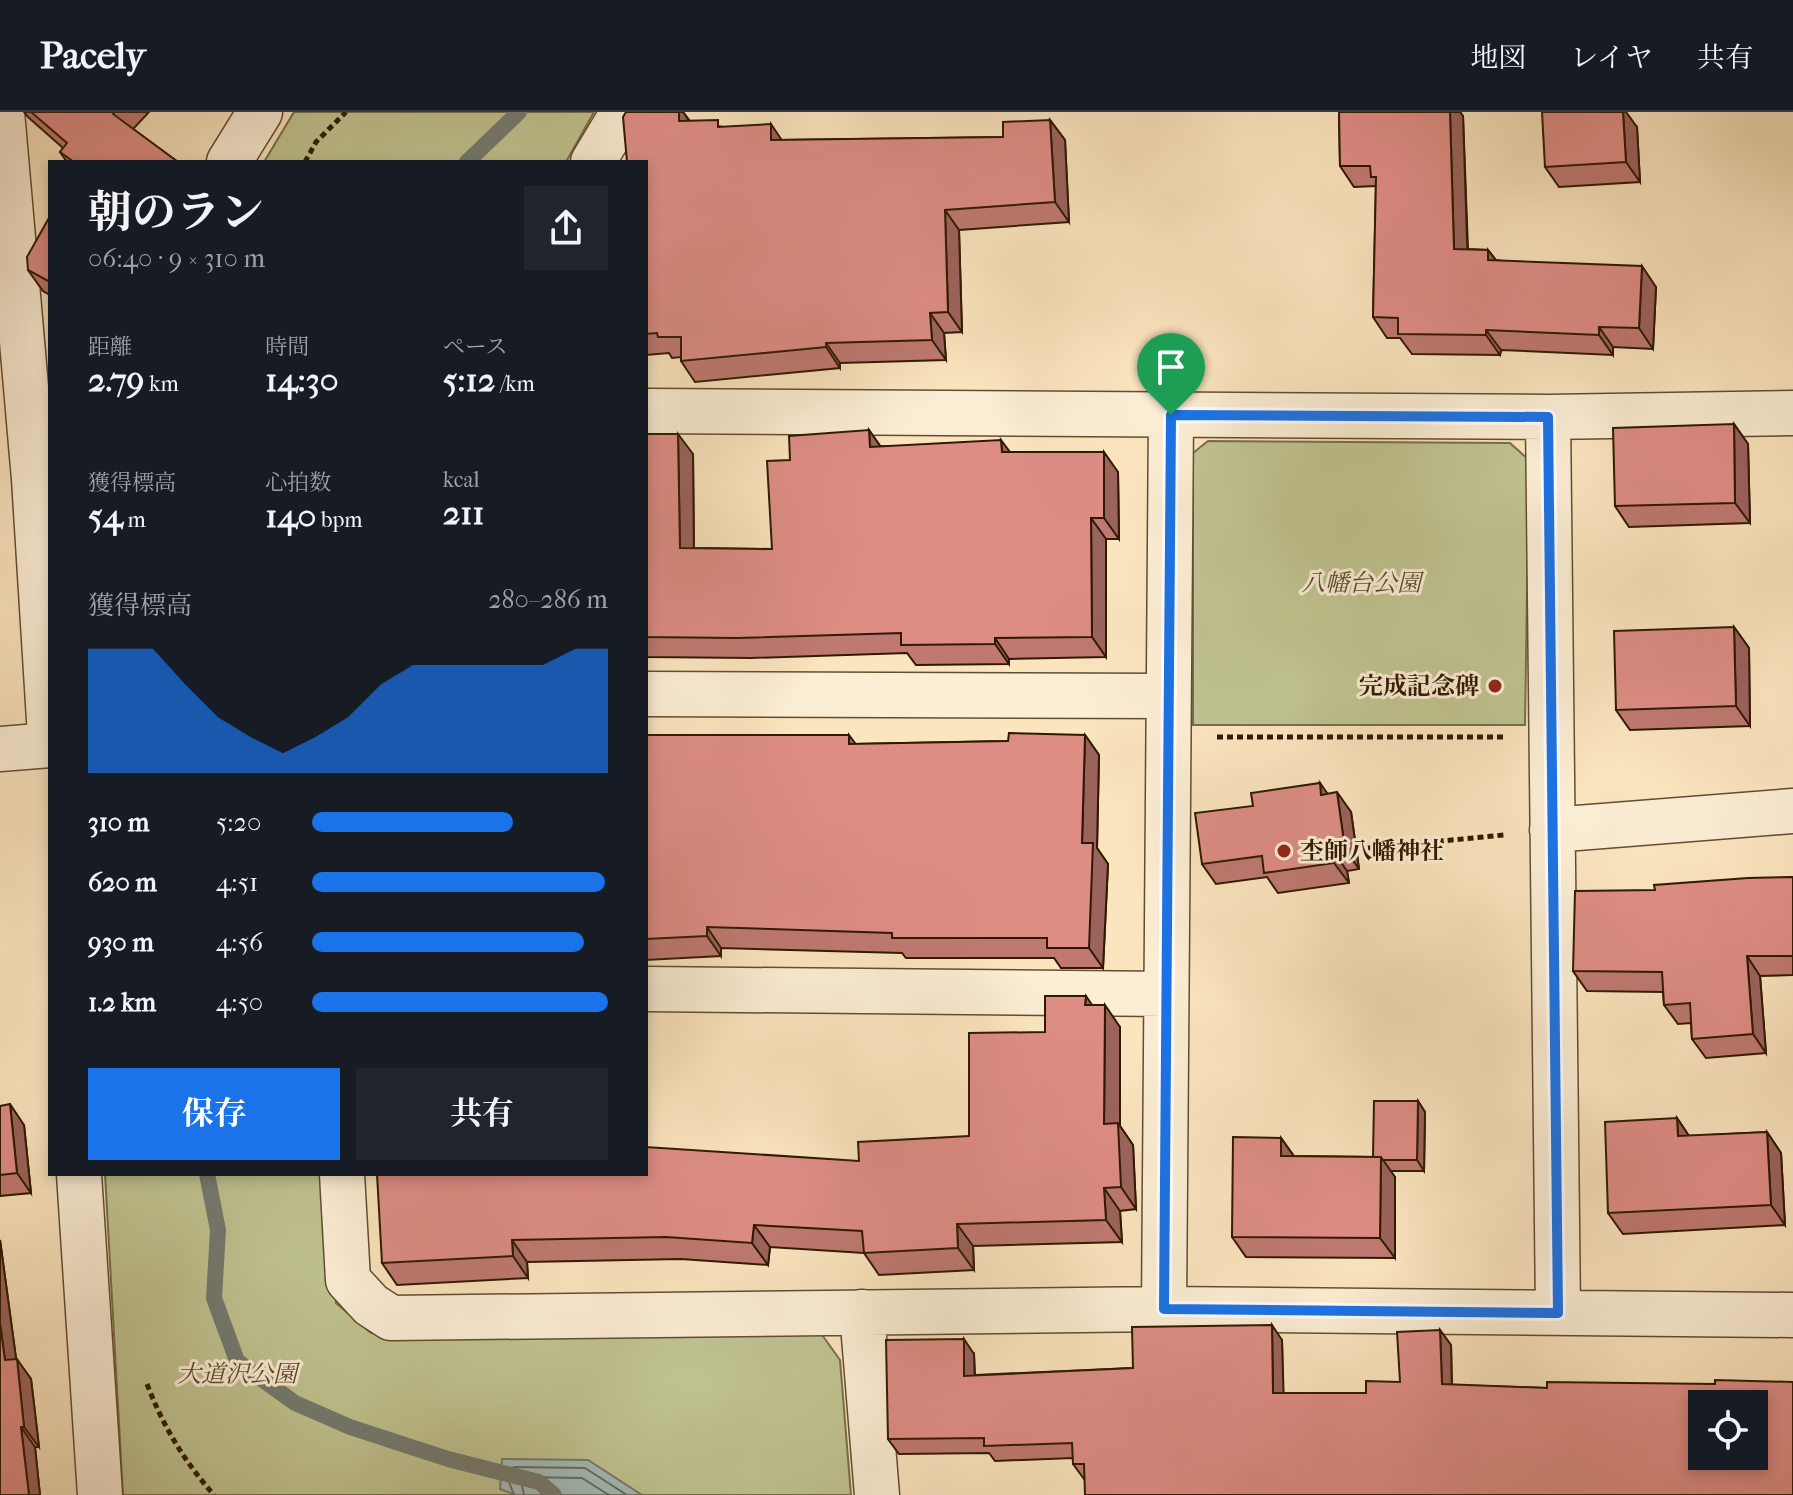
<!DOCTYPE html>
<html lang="ja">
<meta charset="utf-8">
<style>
:root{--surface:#171b24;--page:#20242c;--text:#f1f3f6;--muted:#9ea1a6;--line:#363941;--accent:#1a73e8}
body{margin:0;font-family:"IM FELL French Canon","Noto Serif JP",serif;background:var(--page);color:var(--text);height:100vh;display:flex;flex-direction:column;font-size:30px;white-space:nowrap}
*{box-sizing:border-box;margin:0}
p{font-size:26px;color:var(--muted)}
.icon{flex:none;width:44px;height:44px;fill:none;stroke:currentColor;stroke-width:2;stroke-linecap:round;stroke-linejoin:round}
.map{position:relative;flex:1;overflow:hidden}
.drawer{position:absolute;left:48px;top:48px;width:600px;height:1016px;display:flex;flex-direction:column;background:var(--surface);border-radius:0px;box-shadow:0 4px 12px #0003}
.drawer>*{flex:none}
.buttons{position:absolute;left:1688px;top:1278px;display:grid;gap:16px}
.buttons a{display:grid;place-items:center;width:80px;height:80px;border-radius:0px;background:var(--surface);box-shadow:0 4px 12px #0003;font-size:40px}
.pin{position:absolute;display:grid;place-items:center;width:68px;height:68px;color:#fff;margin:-82px -34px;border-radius:50% 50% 50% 0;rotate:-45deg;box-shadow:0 0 8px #0007}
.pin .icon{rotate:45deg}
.round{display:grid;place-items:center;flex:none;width:84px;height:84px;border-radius:0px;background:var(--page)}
.overview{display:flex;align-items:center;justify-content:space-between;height:136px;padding:0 40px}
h1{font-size:44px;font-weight:700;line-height:60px}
.metrics{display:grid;grid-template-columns:repeat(3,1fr);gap:12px;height:136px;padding:8px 40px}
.metrics div{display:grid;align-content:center}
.metrics b{font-size:34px;font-weight:700}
.metrics small{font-size:22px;font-weight:400}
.metrics p{font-size:22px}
.chart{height:224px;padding:16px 40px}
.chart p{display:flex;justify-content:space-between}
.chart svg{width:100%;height:144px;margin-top:8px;fill:var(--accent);opacity:.7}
.primary-button{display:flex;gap:16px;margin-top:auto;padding:16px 40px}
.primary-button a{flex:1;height:92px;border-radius:0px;background:var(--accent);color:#fff;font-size:32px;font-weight:700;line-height:92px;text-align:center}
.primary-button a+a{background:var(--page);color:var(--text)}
ul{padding:0 40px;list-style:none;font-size:26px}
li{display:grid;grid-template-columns:128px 96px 1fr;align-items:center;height:60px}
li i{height:20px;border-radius:10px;background:var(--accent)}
header{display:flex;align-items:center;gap:48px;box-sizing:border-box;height:112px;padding:0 40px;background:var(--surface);border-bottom:2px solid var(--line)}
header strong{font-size:38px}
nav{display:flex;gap:44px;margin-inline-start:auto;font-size:28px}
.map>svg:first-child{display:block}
.green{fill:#c0c491;stroke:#786e4a;stroke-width:2}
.water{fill:#a2bdba;stroke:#747b70;stroke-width:2}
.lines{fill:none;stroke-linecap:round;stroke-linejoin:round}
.shore{stroke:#696b5e;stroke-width:2}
.stream{stroke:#747b70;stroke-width:16}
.minor-casing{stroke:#634c31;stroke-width:47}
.path{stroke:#301902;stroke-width:5;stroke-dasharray:6 4;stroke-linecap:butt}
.minor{stroke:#fceed5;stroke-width:44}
.wall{fill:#bf7972;stroke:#301902;stroke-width:2}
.shaded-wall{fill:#9b635d;stroke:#301902;stroke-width:2}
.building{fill:#de8d85;stroke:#301902;stroke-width:2;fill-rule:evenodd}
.route-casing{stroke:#fff;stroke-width:16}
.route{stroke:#1a73e8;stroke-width:10}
.poi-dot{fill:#8f2418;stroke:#fceed5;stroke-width:3}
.labels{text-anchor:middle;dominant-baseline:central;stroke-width:6;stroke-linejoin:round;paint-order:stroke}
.park-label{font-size:24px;font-style:italic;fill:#5b4c2d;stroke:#fceed5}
.poi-label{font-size:24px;font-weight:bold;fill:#301902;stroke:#fceed5;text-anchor:end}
</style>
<header>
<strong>Pacely</strong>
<nav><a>地図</a><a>レイヤ</a><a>共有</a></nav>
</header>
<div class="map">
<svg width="1793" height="1383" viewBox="0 0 1793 1383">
<rect width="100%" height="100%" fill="#fbe5bf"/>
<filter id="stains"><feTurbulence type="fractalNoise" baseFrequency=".0025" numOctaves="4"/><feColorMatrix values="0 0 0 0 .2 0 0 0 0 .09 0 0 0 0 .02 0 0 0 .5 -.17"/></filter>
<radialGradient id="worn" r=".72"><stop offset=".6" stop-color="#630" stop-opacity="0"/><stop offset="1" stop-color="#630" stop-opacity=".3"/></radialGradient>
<path class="green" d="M294 0H594L566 50H264Z
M1208 329 1510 331 1529 348 1525 613H1193V341Z
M105 1062H329L336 1191 371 1221 820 1220 840 1248 851 1383H123Z"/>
<path class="water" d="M502 1347 588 1348 642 1383H516L500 1377Z"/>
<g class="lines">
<path class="shore" d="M514 1383 509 1370 510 1358 514 1355 585 1356 627 1383
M524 1383 521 1369 525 1365 582 1366 609 1383"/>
<path class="stream" d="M467 50 519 0
M207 1062 218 1118 214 1186 237 1249 295 1291 350 1315 448 1347 539 1370 554 1383"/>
<defs>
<path id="minor" d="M2 0 34 367
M229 50 260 0
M593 50 623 0
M646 299 1548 305 1793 301
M1548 305 1558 1201
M49 343 34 367 50 624
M646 582 1168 584
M0 637 50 633
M1552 718 1793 699
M646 877 1166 882
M79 1062 100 1383
M342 1062 348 1168 371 1193 391 1206 1164 1197 1793 1203
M1164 1197 1171 303
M862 1200 877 1383"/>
</defs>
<use href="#minor" class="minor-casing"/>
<path class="path" d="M305 50 316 30 346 0
M1217 625H1503
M1368 736 1504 723
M147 1272C163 1314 184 1349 214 1383"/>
<use href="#minor" class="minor"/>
</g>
<path class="wall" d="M24 0H149L133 17 178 50H67L60 40 63 36 28 5Z
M626 0H683L690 9 723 15 782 28 1003 25 1050 8 1065 28 1069 110 959 118 962 220 944 221 946 248 840 251V256L695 270 681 249V245L672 246 669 241 646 243V50Z
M1339 0H1460L1463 4 1468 137 1488 138 1496 148 1656 175 1653 237 1613 235V243L1501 238 1500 243 1412 242 1400 226H1387L1373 205 1376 74 1354 75 1340 54Z
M1637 15 1640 70 1559 75 1545 55Z
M50 104V183L43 179 28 158Z
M1734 312 1748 332 1750 411 1629 415 1615 394Z
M869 318 880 334 1010 340 1118 360 1119 427H1106V545L1009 547V552L916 553 907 541 751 546 647 545 646 322 693 342 694 436 772 437 790 348Z
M1734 515 1749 536 1750 614 1630 618 1616 598Z
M646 623 856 632 1008 629 1085 623 1099 643 1097 736 1108 752 1103 856H1061L1054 846H906L902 841 721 836V844L646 848Z
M1320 671 1327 682 1351 700 1359 757 1347 759 1349 771 1278 781 1267 765 1216 772 1202 752 1253 694Z
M1793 765V863L1760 864 1766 941 1706 946 1692 927 1691 911 1678 912 1664 893 1663 880 1587 879 1573 859 1655 778Z
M1092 893 1120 915V1014L1133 1033 1136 1097 1120 1099 1122 1130 973 1134 974 1158 879 1163 864 1141 770 1135 768 1153 681 1147 527 1150 528 1166 397 1173 382 1151 859 1049 969 1024 1045 920Z
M1418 989 1425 1000 1424 1059H1390L1395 1065V1146L1246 1145 1232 1125 1281 1026 1294 1044 1373 1045Z
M0 994 24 1013 31 1081 0 1084Z
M1677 1006 1689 1024 1767 1020 1781 1041 1785 1113 1623 1122 1608 1101Z
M0 1128 16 1247 31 1267 39 1335H35L40 1383H0Z
M1440 1218 1451 1233 1452 1273 1547 1276 1793 1270 1084 1367 1073 1352V1346L995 1349 989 1341 899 1342 888 1327 974 1242 975 1263 1133 1256 1282 1228 1283 1281H1366L1400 1270Z"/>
<path class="shaded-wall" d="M679 0H683L692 13 679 9Z
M1450 0H1460L1463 4 1468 157 1454 137Z
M1623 0H1626L1637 15 1640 70 1626 50Z
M1050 8 1065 28 1069 110 1055 90Z
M771 12 785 33 771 28Z
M945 98 959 118 962 220 948 200Z
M1488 138 1503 158 1488 148Z
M1642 154 1656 175 1653 237 1639 216Z
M930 201 944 221 946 248 932 228Z
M1599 215 1613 235V243L1599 223Z
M1486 218 1501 238 1500 243 1486 223Z
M826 231 840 251V256L826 235Z
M1734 312 1748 332 1750 411 1735 391Z
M869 318 883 338 870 335Z
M678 322 693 342 694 456 680 436Z
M1001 328 1016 348 1002 340Z
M1104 340 1118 360 1119 427 1104 406Z
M1091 406 1106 427V545L1092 525Z
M1734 515 1749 536 1750 614 1736 594Z
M995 526 1009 547V552L995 532Z
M849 623 864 643 849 632Z
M1085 623 1099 643 1097 736 1108 752 1103 856 1089 836 1082 731Z
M1320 671 1334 691 1321 683Z
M1337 680 1351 700 1359 757 1345 737Z
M1333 739 1347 759 1349 771 1334 751Z
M707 815 721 836V844L707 824Z
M1747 844 1760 864 1766 941 1753 922Z
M1086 884 1101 906 1085 893Z
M1105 893 1120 915V1014L1133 1033 1136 1097 1121 1075 1104 1012Z
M1418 989 1425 1000 1424 1059 1417 1048Z
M10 992 24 1013 31 1081 17 1061Z
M1677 1006 1691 1027 1678 1024Z
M1767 1020 1781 1041 1785 1113 1771 1093Z
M1281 1026 1295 1046 1281 1044Z
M1381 1045 1395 1065V1146L1380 1126Z
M1104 1076 1120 1099 1122 1130 1106 1108Z
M957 1112 973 1134 974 1158 958 1136Z
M754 1113 770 1135 768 1153 752 1131Z
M0 1128 19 1268 5 1248 0 1212Z
M512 1128 527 1150 528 1166 513 1144Z
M1272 1213 1282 1228 1284 1296 1273 1281Z
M1440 1218 1451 1233 1452 1287 1442 1272Z
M964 1227 974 1242 975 1278 964 1264Z
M17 1247 31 1267 39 1335 24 1315Z
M21 1315 35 1335 40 1383H29Z"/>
<path class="building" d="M31 0H115L113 2 178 50H74L60 40 67 31Z
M626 0H679V9L718 8V15L771 12V28L1003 25V10L1050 8 1055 90 945 98 948 200 930 201 932 228 826 231V235L681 249V225H658L657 221 646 222V50H627L623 5Z
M1339 0H1450L1454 137 1488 138V148L1642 154 1639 216 1599 215V223L1486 218V223L1398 222V206L1373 205 1376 65H1371L1370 54H1340Z
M1542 0H1623L1626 50 1545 55Z
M50 104V170L28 158 27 145Z
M1734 312 1735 391 1615 394 1613 316Z
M869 318 870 335 1001 328 1002 340H1104V406H1091L1092 525 995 526V532L901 533V521L737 526 646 525V322H678L680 436 772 437 767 349 790 348 789 324Z
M1734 515 1736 594 1616 598 1614 519Z
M1009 621 1085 623 1082 731H1093L1089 836H1047V826H892V821L707 815V824L646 827V623H849V632L1008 629Z
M1320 671 1321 683 1337 680 1345 737 1333 739 1334 751 1264 761 1262 744 1202 752 1195 701 1253 694 1251 681Z
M1793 765V844H1747L1753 922 1692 927 1690 891 1664 893 1662 860 1573 859 1575 779 1655 778 1654 773 1748 766Z
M1045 884H1086L1085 893H1105L1104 1012 1118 1011 1121 1075 1104 1076 1106 1108 957 1112 958 1136 864 1141 862 1119 754 1113 752 1131 666 1125 512 1128 513 1144 382 1151 377 1062H646V1035L859 1049 858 1030 969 1024V921L1045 920Z
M1374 989H1418L1417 1048H1383L1381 1045H1373Z
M10 992 17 1061 0 1063V994Z
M1677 1006 1678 1024 1767 1020 1771 1093 1608 1101 1605 1010Z
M1233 1025 1281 1026V1044L1381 1045 1380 1126 1232 1125Z
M0 1212 5 1248 17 1247 24 1315H21L29 1383H0Z
M1272 1213 1273 1281H1366V1269L1400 1270 1397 1220 1440 1218 1442 1272 1547 1276V1270L1715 1272V1268L1793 1270V1383H1085L1084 1352H1073L1072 1331 984 1334V1326L888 1327 886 1228 964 1227V1264L1133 1256 1132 1215ZM1702 1292H1754V1344H1702Z"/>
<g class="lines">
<defs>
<path id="route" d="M1171 303 1548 305 1558 1201 1164 1197Z"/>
</defs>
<use href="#route" class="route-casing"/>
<use href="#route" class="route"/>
</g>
<g class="poi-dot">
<circle cx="1495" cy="574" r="8"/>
<circle cx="1284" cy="739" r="8"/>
</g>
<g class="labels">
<g class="park-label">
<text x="1361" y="471">八幡台公園</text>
<text x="237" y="1262">大道沢公園</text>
</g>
<g class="poi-label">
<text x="1479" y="574">完成記念碑</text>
<text x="1300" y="739" text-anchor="start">杢師八幡神社</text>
</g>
</g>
<rect width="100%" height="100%" filter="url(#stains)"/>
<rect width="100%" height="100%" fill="url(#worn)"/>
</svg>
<div class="buttons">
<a><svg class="icon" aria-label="locate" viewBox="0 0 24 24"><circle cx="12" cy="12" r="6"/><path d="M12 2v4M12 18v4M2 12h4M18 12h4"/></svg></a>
</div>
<div class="pin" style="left:1171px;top:303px;background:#1e9e55"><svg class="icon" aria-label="arrive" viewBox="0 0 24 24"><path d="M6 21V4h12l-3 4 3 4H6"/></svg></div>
<section class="drawer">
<div class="overview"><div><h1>朝のラン</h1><p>06:40 · 9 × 310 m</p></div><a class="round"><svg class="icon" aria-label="share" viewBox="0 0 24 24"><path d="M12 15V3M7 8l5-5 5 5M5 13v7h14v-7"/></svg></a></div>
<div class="metrics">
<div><p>距離</p><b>2.79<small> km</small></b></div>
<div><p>時間</p><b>14:30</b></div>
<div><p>ペース</p><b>5:12<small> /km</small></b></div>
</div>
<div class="metrics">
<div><p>獲得標高</p><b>54<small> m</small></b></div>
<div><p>心拍数</p><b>140<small> bpm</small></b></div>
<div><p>kcal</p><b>211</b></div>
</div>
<div class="chart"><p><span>獲得標高</span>280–286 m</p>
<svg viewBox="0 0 160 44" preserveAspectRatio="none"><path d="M0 44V6L10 6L20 6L30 17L40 27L50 33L60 38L70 33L80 27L90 17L100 11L110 11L120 11L130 11L140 11L150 6L160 6V44z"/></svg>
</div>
<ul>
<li><b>310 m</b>5:20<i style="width:68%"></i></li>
<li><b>620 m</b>4:51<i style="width:99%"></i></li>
<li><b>930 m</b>4:56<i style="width:92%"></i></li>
<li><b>1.2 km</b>4:50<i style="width:100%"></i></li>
</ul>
<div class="primary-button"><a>保存</a><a>共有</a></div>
</section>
</div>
